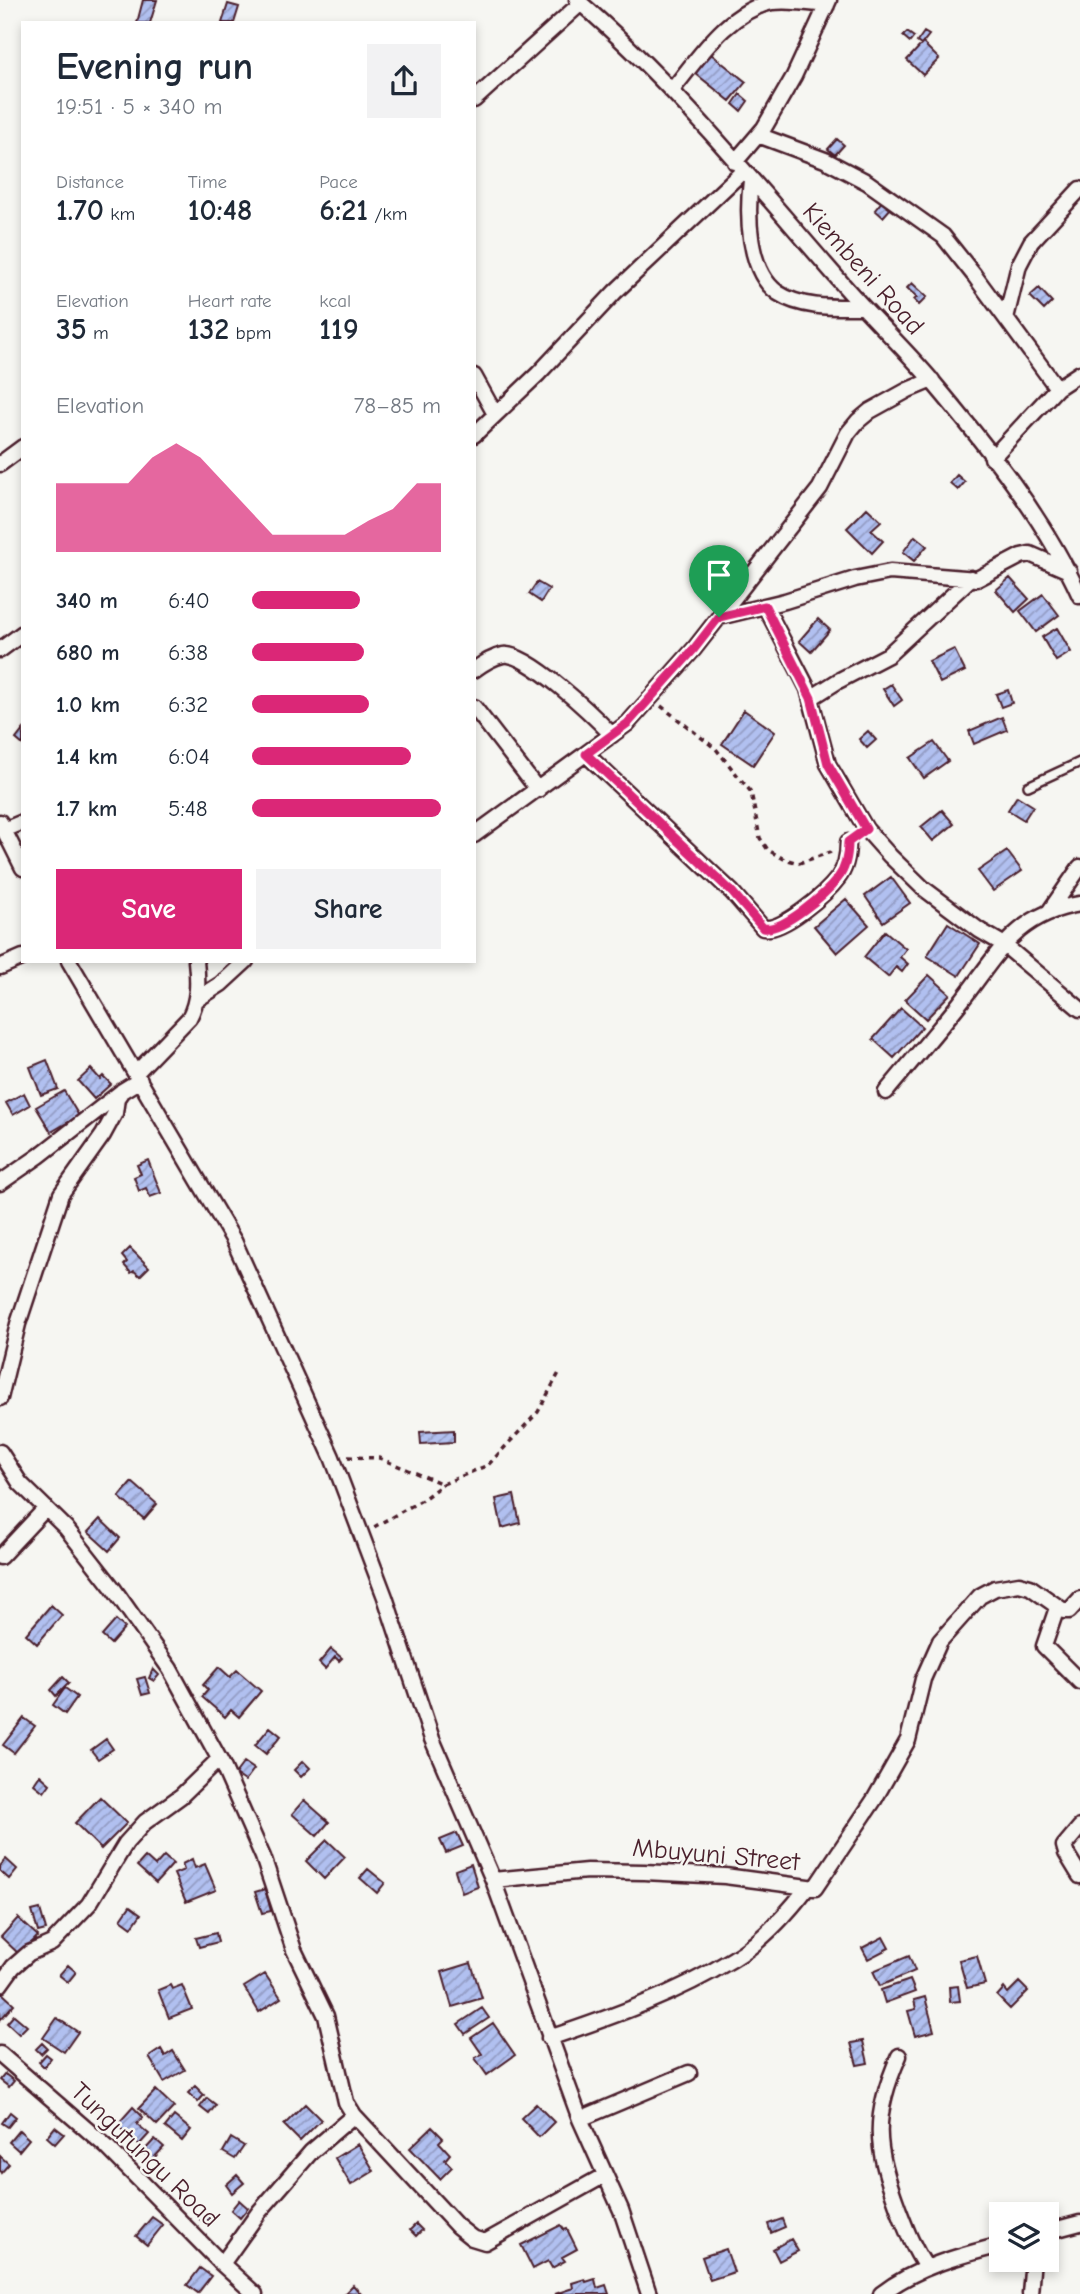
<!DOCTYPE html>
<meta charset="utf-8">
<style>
:root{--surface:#fff;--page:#f2f2f3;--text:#1f2937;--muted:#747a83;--accent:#db2777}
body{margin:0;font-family:"Comic Neue",sans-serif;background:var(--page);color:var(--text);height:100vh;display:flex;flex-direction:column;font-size:26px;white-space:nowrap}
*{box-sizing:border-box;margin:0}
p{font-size:23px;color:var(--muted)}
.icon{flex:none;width:38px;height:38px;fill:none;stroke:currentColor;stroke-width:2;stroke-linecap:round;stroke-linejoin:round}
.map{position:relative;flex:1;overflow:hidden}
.panel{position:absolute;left:21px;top:21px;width:455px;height:942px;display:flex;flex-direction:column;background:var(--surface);border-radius:0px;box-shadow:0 4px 10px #0003}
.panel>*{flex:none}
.fabs{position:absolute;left:989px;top:2202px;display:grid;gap:14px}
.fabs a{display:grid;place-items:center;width:70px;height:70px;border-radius:0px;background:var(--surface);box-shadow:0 4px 10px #0003;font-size:35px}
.pin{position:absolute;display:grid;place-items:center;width:60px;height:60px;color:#fff;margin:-72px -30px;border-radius:50% 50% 50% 0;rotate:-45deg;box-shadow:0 0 7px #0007}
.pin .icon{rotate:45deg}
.round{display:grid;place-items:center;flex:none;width:74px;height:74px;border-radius:0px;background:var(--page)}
.headline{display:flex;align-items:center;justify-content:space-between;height:119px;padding:0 35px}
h1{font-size:38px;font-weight:700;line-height:52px}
.figures{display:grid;grid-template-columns:repeat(3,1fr);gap:10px;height:119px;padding:7px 35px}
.figures div{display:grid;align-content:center}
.figures b{font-size:30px;font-weight:700}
.figures small{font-size:19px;font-weight:400}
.figures p{font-size:19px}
.chart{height:196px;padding:14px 35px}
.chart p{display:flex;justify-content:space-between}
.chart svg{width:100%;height:126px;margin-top:7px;fill:var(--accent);opacity:.7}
.action{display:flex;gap:14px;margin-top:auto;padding:14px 35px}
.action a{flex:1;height:80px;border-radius:0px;background:var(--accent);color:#fff;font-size:28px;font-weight:700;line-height:80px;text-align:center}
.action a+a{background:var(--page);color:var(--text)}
ul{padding:0 35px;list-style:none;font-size:23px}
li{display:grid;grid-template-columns:112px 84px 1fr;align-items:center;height:52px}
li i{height:18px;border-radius:9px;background:var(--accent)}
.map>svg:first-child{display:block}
.building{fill:url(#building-hatch);stroke:#4a1f2b;stroke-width:2}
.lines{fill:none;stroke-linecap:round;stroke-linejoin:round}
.lane-casing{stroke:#4a1f2b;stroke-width:12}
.street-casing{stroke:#4a1f2b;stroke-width:19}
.path{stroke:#4a1f2b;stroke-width:3.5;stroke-dasharray:5 5;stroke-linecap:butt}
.lane{stroke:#f6f6f2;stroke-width:7}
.street{stroke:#f6f6f2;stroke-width:14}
.route-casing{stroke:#fff;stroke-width:14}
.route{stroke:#db2777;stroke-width:9}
.labels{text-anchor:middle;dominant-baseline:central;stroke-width:5;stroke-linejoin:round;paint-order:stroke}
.street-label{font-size:26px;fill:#4a1f2b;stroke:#f6f6f2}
</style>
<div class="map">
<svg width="1080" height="2294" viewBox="0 0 1080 2294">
<defs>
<pattern id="building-hatch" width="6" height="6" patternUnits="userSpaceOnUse" patternTransform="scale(1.75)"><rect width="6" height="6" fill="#b1c0f0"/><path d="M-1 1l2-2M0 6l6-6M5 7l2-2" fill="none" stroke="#929bc3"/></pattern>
</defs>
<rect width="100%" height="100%" fill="#f6f6f2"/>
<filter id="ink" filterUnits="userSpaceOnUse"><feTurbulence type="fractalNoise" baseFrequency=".0143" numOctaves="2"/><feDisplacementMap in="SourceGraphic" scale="14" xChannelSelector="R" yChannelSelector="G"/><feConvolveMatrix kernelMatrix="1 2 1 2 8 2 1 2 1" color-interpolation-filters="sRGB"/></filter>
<g filter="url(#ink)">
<path class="building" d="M143 0H157L150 23H137Z
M228 4 239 7 234 23H222Z
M907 32 914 37 910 42 903 36Z
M924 32 929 35 921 45 917 42Z
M923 43 939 59 923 75 907 60Z
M711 54 746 82 730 101 695 73Z
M740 94 748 101 741 111 733 104Z
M837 139 844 145 835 155 828 149Z
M883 200 892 207 883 217 875 210Z
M912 283 927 297 919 305 914 300 917 297 907 288Z
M1039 288 1052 302 1044 310 1030 296Z
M957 475 965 482 958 490 950 483Z
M867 508 881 521 871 530 883 541 872 553 847 528Z
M915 536 927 546 914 561 903 552Z
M1010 578 1029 599 1015 612 996 590Z
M537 582 549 589 541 602 529 594Z
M1043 594 1059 615 1036 632 1020 611Z
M818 619 830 630 811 652 799 641Z
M1057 628 1071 652 1056 661 1042 637Z
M954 649 965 671 940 683 929 661Z
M891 684 902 700 894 706 883 689Z
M1008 690 1012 703 1001 707 996 694Z
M744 710 775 732 753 765 722 744Z
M1002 717 1007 730 974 744 969 731Z
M23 730V745L16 739Z
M868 731 876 740 867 748 859 739Z
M934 742 948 761 924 778 910 758Z
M1017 796 1033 806 1024 820 1008 810Z
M942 810 954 824 933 841 921 827Z
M1007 851 1022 871 993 891 978 871Z
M891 877 910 903 883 922 865 896Z
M846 899 869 925 837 953 814 926Z
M948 923 980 944 959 976 927 956Z
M885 931 906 949 900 957 908 964 902 972 896 967 888 977 864 957Z
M929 975 950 994 926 1019 905 1000Z
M901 1008 922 1027 894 1058 873 1039Z
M47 1060 58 1089 41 1095 30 1067Z
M91 1069 100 1079 103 1076 111 1084 94 1099 78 1081Z
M64 1091 79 1116 51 1132 36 1107Z
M24 1093 30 1105 13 1115 6 1103Z
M148 1160 161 1193 150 1197 146 1188 139 1191 134 1177 141 1174 137 1165Z
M130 1248 149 1267 140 1276 134 1271 131 1273 124 1265 127 1262 122 1256Z
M454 1430V1442L421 1444 420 1432Z
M132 1482 157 1504 144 1519 119 1497Z
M514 1495 520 1523 502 1528 496 1499Z
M100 1519 120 1538 109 1551 88 1532Z
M51 1605 62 1615 37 1644 26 1634Z
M116 1620 125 1628 111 1644 102 1636Z
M331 1649 342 1658 339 1661 335 1657 325 1669 319 1663Z
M219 1667 230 1677 237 1670 261 1691 239 1717 231 1710 225 1717 202 1697 208 1690 203 1685Z
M153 1669 159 1675 154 1681 149 1678Z
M63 1677 69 1683 56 1696 51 1690Z
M145 1677 150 1693 142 1695 137 1679Z
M65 1688 77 1697 65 1714 53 1705Z
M24 1718 35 1726 14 1753 3 1745Z
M270 1727 281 1736 266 1754 255 1745Z
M106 1739 113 1749 98 1759 91 1750Z
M303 1761 310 1768 301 1777 294 1770Z
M244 1762 254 1769 245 1781 235 1774Z
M40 1775 50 1784 44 1792 34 1784Z
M100 1797 127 1823 101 1849 75 1823Z
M304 1800 329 1822 317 1836 292 1814Z
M457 1833 463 1846 446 1853 440 1840Z
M327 1840 345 1857 324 1879 306 1861Z
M164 1856 173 1864 156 1883 137 1866 145 1857 155 1866Z
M6 1859 17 1869 9 1879 0 1871V1866Z
M192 1859 195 1868 205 1864 216 1890 186 1902 174 1874 184 1870 182 1864Z
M471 1864 478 1887 462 1893 455 1870Z
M368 1869 385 1883 377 1893 360 1878Z
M265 1889 271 1911 262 1913 255 1892Z
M130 1906 141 1914 132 1927 121 1919Z
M40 1909 46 1930 38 1932 32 1911Z
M18 1918 38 1936 20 1955 1 1937Z
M216 1933 218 1942 199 1947 196 1938Z
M883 1937 889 1948 868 1959 862 1948Z
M909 1956 915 1971 880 1986 873 1971Z
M977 1956 985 1984 967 1988 959 1960Z
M471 1963 482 1998 452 2007 442 1972Z
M68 1965 76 1972 68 1982 59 1975Z
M265 1974 281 1998 259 2012 244 1987Z
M910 1980 915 1992 885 2003 881 1990Z
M1019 1982 1028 1991 1010 2009 997 1996 1004 1988 1008 1993Z
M170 1985 172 1989 182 1985 192 2009 169 2018 158 1990Z
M958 1986 960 2001 950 2002 949 1987Z
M2 1993 14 2004 0 2020V1995Z
M925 1997 934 2031 915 2036 908 2011 916 2009 914 2000Z
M482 2008 489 2018 465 2034 458 2024Z
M14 2015 27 2026 19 2034 7 2023Z
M57 2018 78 2032 64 2052 43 2038Z
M493 2023 515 2055 487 2075 475 2058 482 2054 471 2038Z
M863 2041 868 2063 857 2065 851 2043Z
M42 2043 47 2048 41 2054 36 2049Z
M161 2049 165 2056 173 2051 185 2070 164 2082 149 2057Z
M46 2054 51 2058 44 2067 39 2062Z
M5 2074 14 2081 9 2087 0 2080Z
M195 2086 204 2095 198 2102 188 2093Z
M156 2090 174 2107 157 2125 139 2108Z
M207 2098 216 2105 209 2114 200 2107Z
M305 2104 321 2120 300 2141 284 2125Z
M536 2104 554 2122 539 2137 521 2118Z
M133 2107 143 2117 137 2124 149 2134 139 2145 117 2125Z
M10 2112 16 2117 8 2127 2 2123Z
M174 2116 191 2130 182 2141 165 2127Z
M55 2127 64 2134 55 2144 47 2137Z
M432 2127 443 2138 439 2142 450 2154 445 2160 452 2167 440 2179 410 2148Z
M19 2130 29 2139 19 2151 9 2142Z
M231 2138 244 2146 235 2159 223 2152Z
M155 2139 164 2147 152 2160 143 2152Z
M358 2144 374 2171 351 2185 335 2158Z
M0 2156 9 2164 1 2173 0 2171Z
M237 2175 244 2183 232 2193 226 2185Z
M239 2200 248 2208 240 2218 231 2210Z
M202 2211 210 2218 205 2223 197 2217Z
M152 2217 163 2225 147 2245 136 2236Z
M782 2219 785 2227 771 2233 768 2224Z
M416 2224 422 2230 416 2236 410 2230Z
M561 2225 564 2230 567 2229 577 2249 562 2257 565 2261 552 2268 548 2261 533 2269 521 2245Z
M791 2239 798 2251 779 2261 773 2249Z
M726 2249 734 2272 710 2280 702 2257Z
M200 2268 211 2276 198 2293 187 2285Z
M585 2279 586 2282 595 2279 597 2288 606 2285 609 2294H555L573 2288 572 2283Z
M353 2285 361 2294 346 2292Z"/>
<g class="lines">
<defs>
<path id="lane" d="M1028 786 1080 762"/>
<path id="street" d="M577 0C677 86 759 189 846 288 874 320 905 349 932 381 986 445 1045 519 1080 596
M672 90C699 57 728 11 772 2 790 0 809 3 827 5
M474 100 581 3
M758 135 825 160 867 182 943 236 974 275 1057 388
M735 162 764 128 794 76 829 0
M751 180C747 213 747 271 778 293 802 309 836 307 863 307
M1006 318 1019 265 1031 242 1080 189
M474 376 495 414
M474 435 538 374 615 292 743 171
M992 458 1057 388 1080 373
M0 464 23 447
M765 606 808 689 828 764 866 829 890 856 923 888 979 930 1003 944 1080 1009
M719 617 785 601 855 579 890 572 977 579 1021 556 1030 554 1069 571
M0 650 23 633
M474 670C482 664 494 657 503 655 527 651 595 717 612 735
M811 698 838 681 888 655 971 578
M474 707 538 790
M586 754 732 892 763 928C782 932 826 894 838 878 846 868 848 854 848 842
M0 822 23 868
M4 830 23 822
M474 835 628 723 694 649 820 488 848 433 858 421 870 411 908 390 932 380
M1049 912 1080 867
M69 961 234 1241 332 1457 385 1597 432 1739 493 1880 580 2119 621 2210 649 2294
M0 967 23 957
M196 1000 221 984 246 961
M136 1073 189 1018C199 1000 198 980 196 961
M886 1092C910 1063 935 1034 959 1004 996 958 1014 914 1080 904
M0 1183 39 1156 121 1092
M0 1398 18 1324 61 1194 103 1135 115 1113 117 1098 122 1091 140 1080
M0 1452 20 1483 66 1528 113 1588 170 1669 222 1764 263 1857 294 1950 326 2016 346 2102 354 2115 457 2226 472 2238 485 2242 605 2175
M0 1557 46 1508
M1057 1608 1044 1646 1080 1682
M1080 1827 1064 1846 1066 1853 1080 1876
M493 1880 587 1871 644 1872 725 1876 815 1888 874 1800 908 1740 923 1679 940 1641 980 1596 995 1588 1019 1584 1030 1587 1064 1611H1069L1080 1599
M0 1985 13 1967 29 1953 52 1943 89 1904 126 1843 145 1822 181 1796 219 1759
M549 2038C612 2017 676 1994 733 1959 761 1942 787 1914 807 1888
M0 2054 107 2147 222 2264 255 2294
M899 2056C872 2117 875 2146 898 2208 906 2229 913 2248 926 2267
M580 2119 689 2073
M1046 2232 1080 2223
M222 2264 259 2212 311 2152 354 2115
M881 2294C916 2267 958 2256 1001 2245
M1030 2294 1033 2259"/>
</defs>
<use href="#lane" class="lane-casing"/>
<use href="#street" class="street-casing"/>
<path class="path" d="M661 706 716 749 751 792 760 838 768 850 784 859 799 863 831 852
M348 1457 379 1458 443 1484 488 1465 538 1412 559 1373
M374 1527 422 1500 443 1484"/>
<use href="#lane" class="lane"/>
<use href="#street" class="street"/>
</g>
</g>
<g class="lines" filter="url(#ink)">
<defs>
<path id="route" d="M765 606 811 698 828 764 866 829 848 842C848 854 846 868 838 878 826 894 782 932 763 928L732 892 586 754 628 723 694 649 719 617Z"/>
</defs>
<use href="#route" class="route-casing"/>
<use href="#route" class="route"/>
</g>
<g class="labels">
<g class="street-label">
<text transform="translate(863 269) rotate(48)">Kiembeni Road</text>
<text transform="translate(716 1855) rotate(5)">Mbuyuni Street</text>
<text transform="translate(145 2155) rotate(44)">Tungutungu Road</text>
</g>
</g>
</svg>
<div class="fabs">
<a><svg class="icon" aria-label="layers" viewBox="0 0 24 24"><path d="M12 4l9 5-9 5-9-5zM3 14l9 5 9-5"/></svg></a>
</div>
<div class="pin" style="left:719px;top:617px;background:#1e9e55"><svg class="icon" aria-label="arrive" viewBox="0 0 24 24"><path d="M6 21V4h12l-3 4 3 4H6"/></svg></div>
<section class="panel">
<div class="headline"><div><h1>Evening run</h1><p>19:51 · 5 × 340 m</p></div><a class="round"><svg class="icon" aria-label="share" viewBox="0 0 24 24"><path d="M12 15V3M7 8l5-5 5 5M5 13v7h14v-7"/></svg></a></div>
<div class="figures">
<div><p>Distance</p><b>1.70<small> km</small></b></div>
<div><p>Time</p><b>10:48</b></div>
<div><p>Pace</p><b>6:21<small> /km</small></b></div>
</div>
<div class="figures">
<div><p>Elevation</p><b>35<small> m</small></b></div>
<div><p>Heart rate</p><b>132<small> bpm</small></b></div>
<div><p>kcal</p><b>119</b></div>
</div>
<div class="chart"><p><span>Elevation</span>78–85 m</p>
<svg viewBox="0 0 160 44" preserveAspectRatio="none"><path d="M0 44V20L10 20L20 20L30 20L40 11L50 6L60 11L70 20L80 29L90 38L100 38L110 38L120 38L130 33L140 29L150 20L160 20V44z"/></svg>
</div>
<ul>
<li><b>340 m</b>6:40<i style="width:57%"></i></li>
<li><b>680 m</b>6:38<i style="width:59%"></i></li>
<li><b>1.0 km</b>6:32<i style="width:62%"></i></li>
<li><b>1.4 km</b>6:04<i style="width:84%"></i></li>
<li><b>1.7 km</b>5:48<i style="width:100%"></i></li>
</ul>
<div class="action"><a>Save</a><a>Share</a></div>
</section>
</div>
